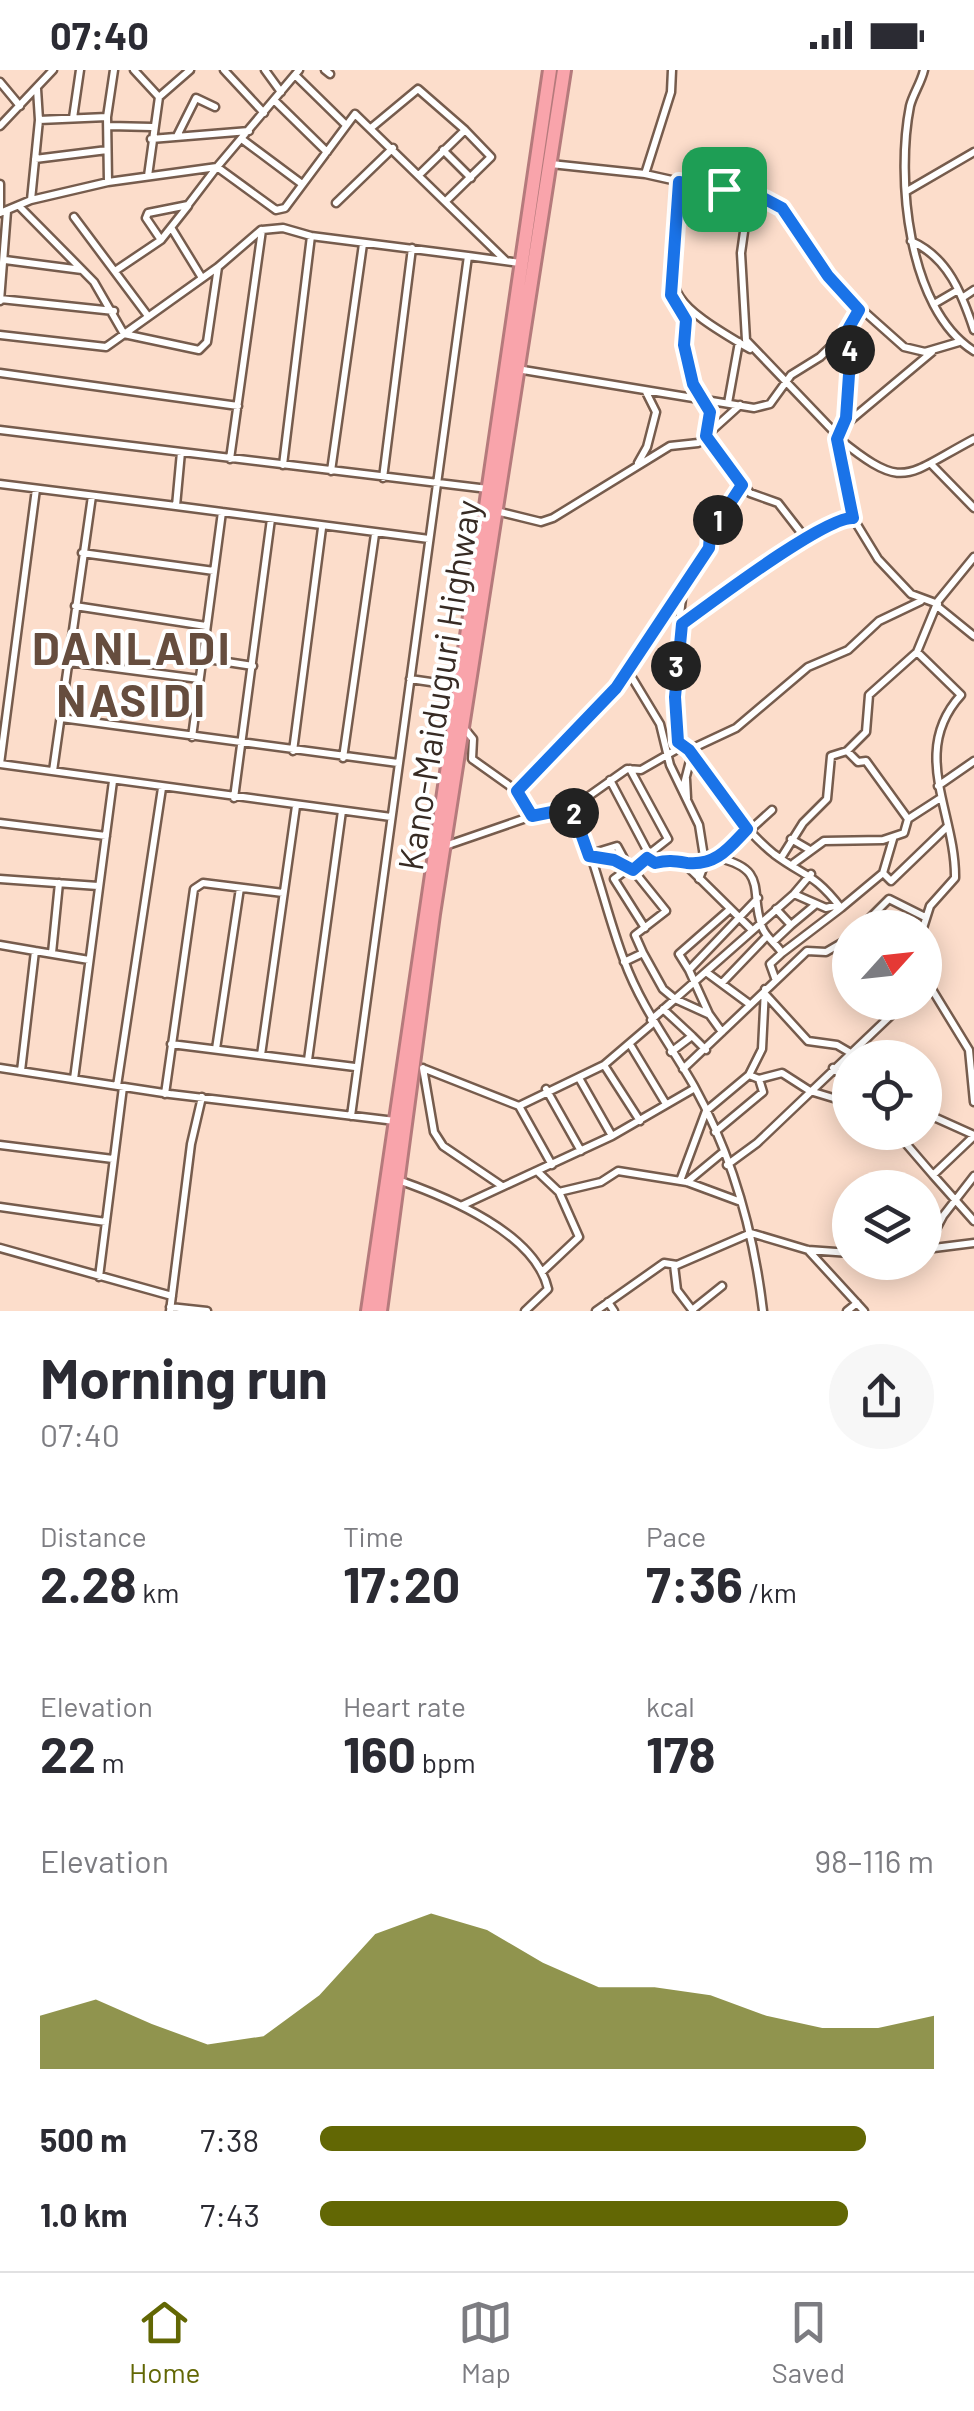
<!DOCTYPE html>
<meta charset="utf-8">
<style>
:root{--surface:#fff;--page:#f7f7f7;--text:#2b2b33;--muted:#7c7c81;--line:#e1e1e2;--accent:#626704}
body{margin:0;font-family:Barlow,sans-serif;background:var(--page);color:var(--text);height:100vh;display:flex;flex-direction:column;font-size:38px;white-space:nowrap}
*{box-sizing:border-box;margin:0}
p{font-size:32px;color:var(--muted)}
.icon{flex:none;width:55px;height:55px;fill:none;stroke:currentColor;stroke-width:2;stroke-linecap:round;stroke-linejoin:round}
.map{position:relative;height:1241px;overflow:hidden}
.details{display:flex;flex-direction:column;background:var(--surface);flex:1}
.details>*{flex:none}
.needle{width:65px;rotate:63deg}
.buttons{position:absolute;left:832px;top:840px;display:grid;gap:20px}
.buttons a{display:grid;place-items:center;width:110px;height:110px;border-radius:50%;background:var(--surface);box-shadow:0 5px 25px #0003;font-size:50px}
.pin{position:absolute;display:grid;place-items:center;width:85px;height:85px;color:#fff;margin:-42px;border-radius:20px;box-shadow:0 5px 15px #0006}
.km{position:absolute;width:50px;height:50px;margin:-25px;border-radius:50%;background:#222;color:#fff;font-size:28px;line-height:50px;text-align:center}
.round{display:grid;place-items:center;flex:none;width:105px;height:105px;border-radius:52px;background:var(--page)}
.summary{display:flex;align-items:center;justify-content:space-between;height:170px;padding:0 40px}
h1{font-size:55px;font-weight:700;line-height:75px}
.figures{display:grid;grid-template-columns:repeat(3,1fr);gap:15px;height:170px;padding:10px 40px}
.figures div{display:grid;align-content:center}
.figures b{font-size:50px;font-weight:700}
.figures small{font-size:28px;font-weight:400}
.figures p{font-size:28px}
.chart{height:280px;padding:20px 40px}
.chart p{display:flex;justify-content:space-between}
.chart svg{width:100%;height:180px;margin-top:10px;fill:var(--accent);opacity:.7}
ul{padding:0 40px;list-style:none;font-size:32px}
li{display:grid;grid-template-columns:160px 120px 1fr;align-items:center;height:75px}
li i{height:25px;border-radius:12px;background:var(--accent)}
.status{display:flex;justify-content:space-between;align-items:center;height:70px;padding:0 50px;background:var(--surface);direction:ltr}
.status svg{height:28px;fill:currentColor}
.tabs{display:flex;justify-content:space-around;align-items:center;height:140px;border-top:2px solid var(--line);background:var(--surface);font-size:28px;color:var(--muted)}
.tabs a{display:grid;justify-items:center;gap:5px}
.tabs .active{color:var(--accent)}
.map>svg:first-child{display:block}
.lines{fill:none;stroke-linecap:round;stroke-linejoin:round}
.street-casing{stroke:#765c4d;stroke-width:11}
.highway-casing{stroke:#b57a7c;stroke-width:18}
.street{stroke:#fff;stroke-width:6}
.highway{stroke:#f9a4ab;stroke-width:12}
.route-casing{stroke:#fff;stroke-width:20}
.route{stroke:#1a73e8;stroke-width:12}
.labels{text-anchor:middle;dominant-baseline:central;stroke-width:8;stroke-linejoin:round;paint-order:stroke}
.street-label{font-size:35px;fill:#372b24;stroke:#fff}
.district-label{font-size:45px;font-weight:bold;letter-spacing:2.5px;fill:#664d3e;stroke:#fff}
</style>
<div class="status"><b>07:40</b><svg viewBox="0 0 49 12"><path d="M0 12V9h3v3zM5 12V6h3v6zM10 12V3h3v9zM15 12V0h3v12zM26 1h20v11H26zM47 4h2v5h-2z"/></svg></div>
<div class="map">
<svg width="974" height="1241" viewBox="0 0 974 1241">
<rect width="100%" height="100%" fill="#fcddcb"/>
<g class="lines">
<defs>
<path id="street" d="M134 0 159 27
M224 0 264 43
M265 0 281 22
M325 0 330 4
M924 0C921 13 913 24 910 36 896 106 907 239 974 281
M295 5 346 55
M0 12 20 36
M274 30 327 82
M107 47 114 0
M73 48 80 0
M39 50 107 47 108 112
M0 56 53 0
M109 56 152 57
M371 58 418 19 465 60
M177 66 196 28 215 37
M151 69 249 61
M243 70 302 114
M443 80 471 108
M35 89 107 80
M551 94 645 104 671 22 672 0
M420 104 465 60 491 87 447 130
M645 104 775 133 793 152 840 220 904 277 925 282 959 272
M148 106 159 27 190 0
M679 112C678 221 643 217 750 279
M0 114V140
M907 121 974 82
M749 126 741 183 746 270 838 366
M31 130 39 50 37 19
M336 133 393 78
M0 143 31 130 108 112 217 97 299 0
M74 147 148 246
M172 159 202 208
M161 170 146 148 148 143 188 135 217 97 276 140 285 138 355 44 506 191
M911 171C948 187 962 224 974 260
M5 190 82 200
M218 197 261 160
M115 201 161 170 188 136
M962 228 974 220
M0 229 114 241
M674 230 685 246 684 278 701 330
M0 231 7 141
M934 234 958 220
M859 239 847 261 850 290 846 348 837 369 853 448 878 489 911 524 938 534
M0 265 106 277 218 197 207 272 199 280 124 264 94 212 20 137
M517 299 754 338 770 334 791 305 820 287 847 261
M0 303 238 336
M706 332 708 364
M728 333 739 272
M846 354 932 282
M0 360 488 419
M706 367 750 423 778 433 806 469
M838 368C905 422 904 406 974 369
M230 389 262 160 283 158 311 166 468 186
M638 393 647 377 656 342 646 322
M931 394 974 438
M283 395 311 166
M331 401 363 174
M383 408 412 178
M0 414 176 436 181 382
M36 419 0 694 391 747
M176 436 429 469
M496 441 541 452 553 448 670 376 698 373 740 335
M82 483 214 501
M75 536 206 556
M937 536 974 566
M681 554 806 469 853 448
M917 582 961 625C909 682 956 743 955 808L930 836 923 858
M201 588 253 596
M69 592 199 609
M628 601 660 654 670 695 699 755 705 793 699 809
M410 609 458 616
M61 648 398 693
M464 658 473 669 472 689 517 721 532 746
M192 667 222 442
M681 677C663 642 679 559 683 520
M689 680C701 707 750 765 774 784 805 807 814 803 841 838L883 803 891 811 948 756
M293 681 322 458
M847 681 858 692 866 691 908 749
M343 688 375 464
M630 699 668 769 649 784
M53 701 92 426
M686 709 687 728
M610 710 649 784
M938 716 974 691
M683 718 691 687
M517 721 616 618 709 478 710 464 742 415
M234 728 271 449
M572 738 627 699 641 700 681 677 689 680 736 658 808 597 848 580 879 551 921 531
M0 753 106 766
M791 769 810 780
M445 776 532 746 572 738C595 786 605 840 624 890 641 937 670 974 694 1016 732 1085 754 1164 763 1241
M594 783 617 776 629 798 614 809 645 858
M589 786 614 790 633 800 647 788 655 793C677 787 696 797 719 788 769 800 749 822 762 857 766 868 776 873 782 883L770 894 775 908
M719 788 772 740
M781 788 803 753 827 729 831 686 847 681 866 662 869 625 917 582 938 531 974 487
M794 793 824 771 883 770 904 763 908 749 939 729
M685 794 752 860
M633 800 666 841 635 865 643 883
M883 803 893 769
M0 809 98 816
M794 824 826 838 838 835
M791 855 815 835
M860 858 889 829 925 847
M774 871 791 855 776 839
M0 875 35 881 21 1001
M35 881 89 890
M52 883 59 813
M782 883 841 838
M624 892 643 883 663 919 675 929 794 824 811 804
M689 900 679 884 728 841
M706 902 748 933
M925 908 969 980 974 1032
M722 913 766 867
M766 925 808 971 837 975 849 982
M663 939 692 966 671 982
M651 950 675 929 708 944
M722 962 709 944 689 900 758 828
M692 966 706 980
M171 974 355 997
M631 976 666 1034
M216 979 240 818
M261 985 296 736
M308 990 342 741
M604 995 640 1051
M0 998 170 1024 395 1051
M423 998 434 1062 443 1076 502 1116
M833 998 850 1013
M425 999 519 1036 552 1095
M683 999 807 881 826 882 850 868
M579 1008 612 1066
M74 1009 113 711
M759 1009 782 1003 810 1021 850 1033
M117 1016 162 718
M546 1019 581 1081
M165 1024 194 819 203 813 283 823
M519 1036 604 995 652 954
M925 1043 974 1065
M351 1046 468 186 520 193
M715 1062 763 1022 759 1009 749 1005 762 979 765 919
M896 1062 933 1105 974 1066
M0 1075 113 1089
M727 1095 757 1073 905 932
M538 1102 559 1122 601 1112 618 1101 687 1112 741 1132
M933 1105 974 1151
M398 1110C447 1127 535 1163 548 1219L525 1241
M680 1111 706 1041 749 1005
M687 1112 722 1083
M463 1135 612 1066 695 1018
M0 1137 106 1152
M0 1178 172 1226
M926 1179 974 1173
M808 1180 864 1241
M925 1180 943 1146 974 1106
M674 1195 677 1220 693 1241
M542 1202 579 1167 559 1122
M99 1207 123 1017
M608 1232 614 1241
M170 1237 207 1241
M692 1240 722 1216
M170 1241 191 1074 202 1027
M596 1241 664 1193 677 1195 751 1163 808 1180 850 1183
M847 1241 857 1233"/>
<path id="highway" d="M368 1241 550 0
M380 1241 433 844 564 0"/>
</defs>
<use href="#street" class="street-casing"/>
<use href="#highway" class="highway-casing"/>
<use href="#street" class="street"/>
<use href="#highway" class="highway"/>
</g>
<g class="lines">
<defs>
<path id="route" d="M679 112 765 129 782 138 828 206 859 240 847 261 850 290 846 348 837 369 853 448C824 447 711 533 682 554L675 627 678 672 689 680 747 759C729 778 716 796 687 793 674 791 668 790 655 793L647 788 633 800 614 790 589 786 572 738 532 746 517 721 616 618 709 478 710 464 742 415 706 366 710 342 693 314 684 275 686 250 671 225Z"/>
</defs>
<use href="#route" class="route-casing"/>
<use href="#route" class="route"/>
</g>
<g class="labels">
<g class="street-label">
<text transform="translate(438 615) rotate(-81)">Kano-Maiduguri Highway</text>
</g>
<g class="district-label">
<text x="132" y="577">DANLADI<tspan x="132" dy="52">NASIDI</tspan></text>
</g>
</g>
</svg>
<div class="buttons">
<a><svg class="needle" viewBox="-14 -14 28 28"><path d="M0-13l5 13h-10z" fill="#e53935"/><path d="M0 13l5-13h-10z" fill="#7c7c81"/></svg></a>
<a><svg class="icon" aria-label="locate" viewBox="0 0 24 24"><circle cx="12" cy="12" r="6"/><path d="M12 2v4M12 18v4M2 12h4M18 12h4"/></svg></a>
<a><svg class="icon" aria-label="layers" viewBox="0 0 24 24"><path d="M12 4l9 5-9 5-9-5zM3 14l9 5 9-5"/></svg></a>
</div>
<div class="pin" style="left:724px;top:119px;background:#1e9e55"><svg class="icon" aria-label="arrive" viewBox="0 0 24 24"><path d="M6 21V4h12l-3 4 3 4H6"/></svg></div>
<b class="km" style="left:718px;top:450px">1</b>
<b class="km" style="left:574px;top:743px">2</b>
<b class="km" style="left:676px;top:596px">3</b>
<b class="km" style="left:850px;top:280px">4</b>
</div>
<section class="details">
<div class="summary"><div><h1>Morning run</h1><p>07:40</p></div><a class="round"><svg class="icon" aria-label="share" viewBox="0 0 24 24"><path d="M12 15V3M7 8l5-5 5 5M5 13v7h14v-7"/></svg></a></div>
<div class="figures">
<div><p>Distance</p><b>2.28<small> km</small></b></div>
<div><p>Time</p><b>17:20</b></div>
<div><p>Pace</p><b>7:36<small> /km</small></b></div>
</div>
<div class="figures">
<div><p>Elevation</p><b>22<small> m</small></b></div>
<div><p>Heart rate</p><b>160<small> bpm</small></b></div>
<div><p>kcal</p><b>178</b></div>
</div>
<div class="chart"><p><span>Elevation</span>98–116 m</p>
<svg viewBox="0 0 160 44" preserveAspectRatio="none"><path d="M0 44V31L10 27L20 33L30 38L40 36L50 26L60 11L70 6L80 10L90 18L100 24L110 24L120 26L130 31L140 34L150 34L160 31V44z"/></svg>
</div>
<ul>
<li><b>500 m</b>7:38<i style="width:89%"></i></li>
<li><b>1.0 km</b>7:43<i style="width:86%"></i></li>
</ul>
</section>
<nav class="tabs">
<a class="active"><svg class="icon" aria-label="home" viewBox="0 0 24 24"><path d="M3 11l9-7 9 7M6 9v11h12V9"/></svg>Home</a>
<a><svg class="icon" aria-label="map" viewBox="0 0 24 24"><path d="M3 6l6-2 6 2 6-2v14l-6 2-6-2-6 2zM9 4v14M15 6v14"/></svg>Map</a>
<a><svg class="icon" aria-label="saved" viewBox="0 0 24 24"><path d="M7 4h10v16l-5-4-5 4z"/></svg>Saved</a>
</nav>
